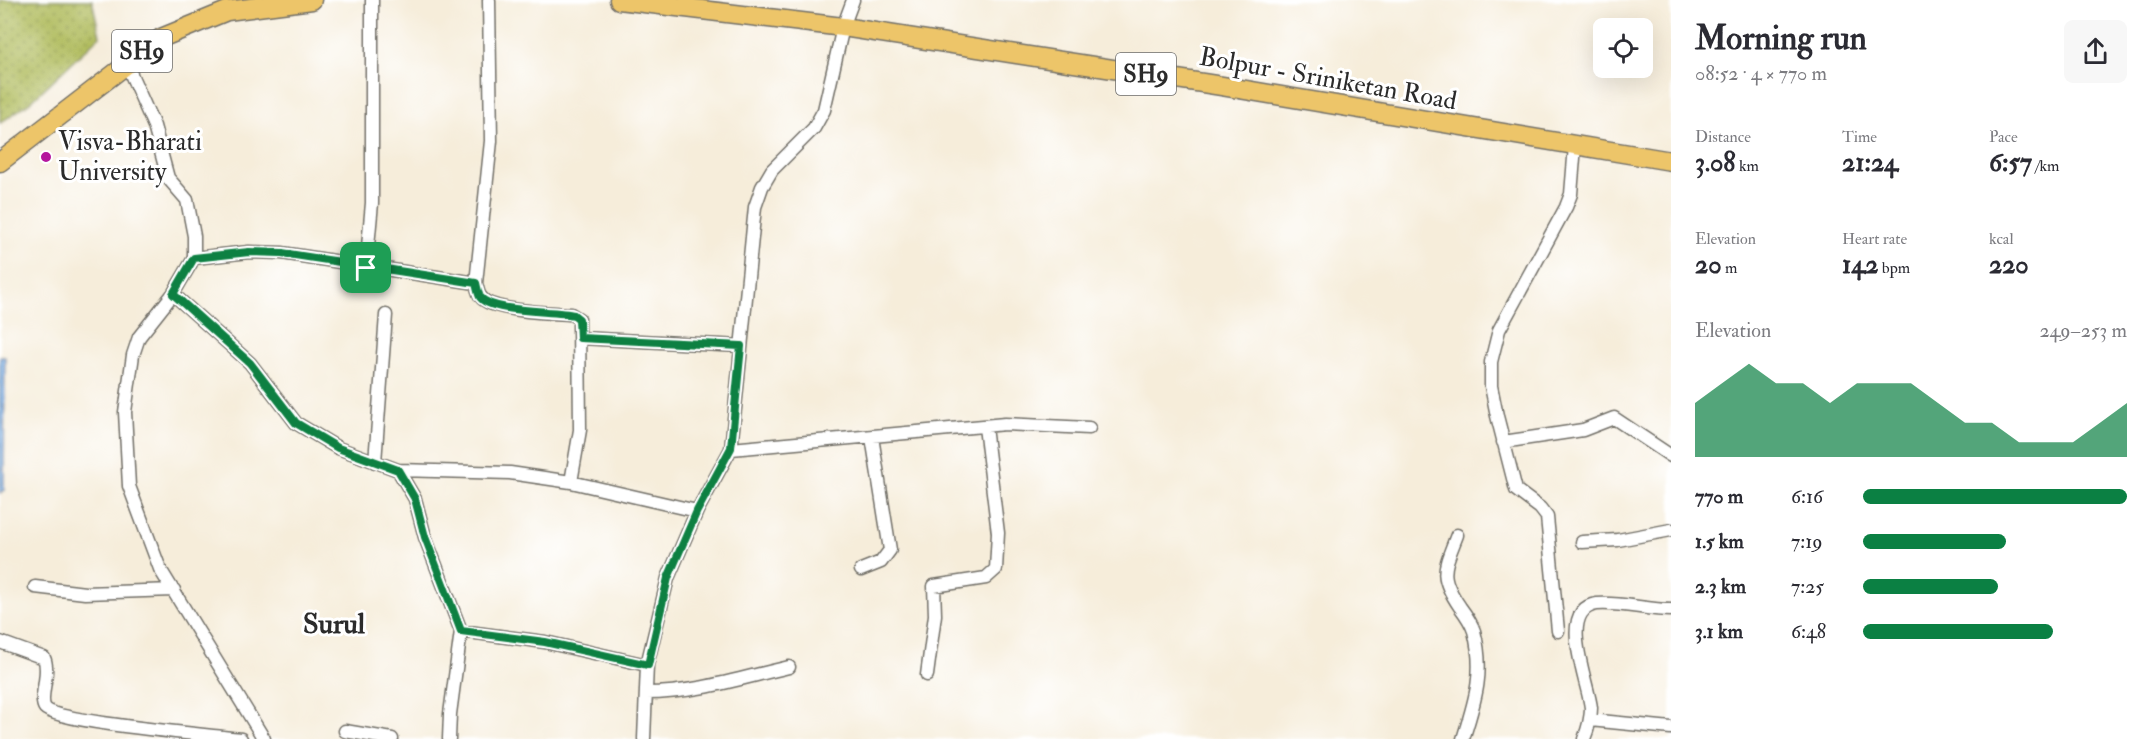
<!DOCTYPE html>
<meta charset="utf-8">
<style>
:root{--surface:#fff;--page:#f7f7f7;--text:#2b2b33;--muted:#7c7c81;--accent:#0b8043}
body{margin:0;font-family:"IM FELL Double Pica",serif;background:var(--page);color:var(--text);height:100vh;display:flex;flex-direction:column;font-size:22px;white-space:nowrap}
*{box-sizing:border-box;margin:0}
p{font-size:20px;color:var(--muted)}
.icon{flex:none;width:33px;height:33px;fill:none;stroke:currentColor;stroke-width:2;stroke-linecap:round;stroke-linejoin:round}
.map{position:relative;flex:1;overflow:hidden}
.panel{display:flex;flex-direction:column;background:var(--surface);width:480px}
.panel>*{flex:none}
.controls{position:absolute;left:1593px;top:18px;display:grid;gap:12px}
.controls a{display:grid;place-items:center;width:60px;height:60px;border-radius:9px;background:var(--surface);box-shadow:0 6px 24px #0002;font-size:30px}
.pin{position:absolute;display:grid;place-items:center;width:51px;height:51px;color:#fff;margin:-26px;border-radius:12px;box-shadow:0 3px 9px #0006}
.round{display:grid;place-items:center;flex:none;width:63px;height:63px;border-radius:9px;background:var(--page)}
.head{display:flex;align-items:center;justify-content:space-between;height:102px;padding:0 24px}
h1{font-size:33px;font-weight:700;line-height:45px}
.figures{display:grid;grid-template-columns:repeat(3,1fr);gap:9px;height:102px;padding:6px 24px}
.figures div{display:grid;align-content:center}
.figures b{font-size:26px;font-weight:700}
.figures small{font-size:16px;font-weight:400}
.figures p{font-size:16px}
.chart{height:168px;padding:12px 24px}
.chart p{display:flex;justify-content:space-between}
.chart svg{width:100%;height:108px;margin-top:6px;fill:var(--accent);opacity:.7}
ul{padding:0 24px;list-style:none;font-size:20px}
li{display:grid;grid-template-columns:96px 72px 1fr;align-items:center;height:45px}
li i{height:15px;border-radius:8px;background:var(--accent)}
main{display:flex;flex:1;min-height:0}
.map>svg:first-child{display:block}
.grass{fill:url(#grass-dots);stroke:#6e7444;stroke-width:1.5}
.water{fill:#78ade6;stroke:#526c88;stroke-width:1.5}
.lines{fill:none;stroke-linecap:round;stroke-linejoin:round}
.street-casing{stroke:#726f68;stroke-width:15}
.primary-casing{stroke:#726f68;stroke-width:21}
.street{stroke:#fff;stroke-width:12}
.primary{stroke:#edc569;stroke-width:18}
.route-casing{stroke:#fff;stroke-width:12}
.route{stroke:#0b8043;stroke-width:8}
.poi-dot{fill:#b5179e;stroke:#fff;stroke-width:2}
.labels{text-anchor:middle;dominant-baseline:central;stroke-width:6;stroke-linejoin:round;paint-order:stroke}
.shield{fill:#fff;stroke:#6b6b6b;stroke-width:1.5}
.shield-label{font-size:24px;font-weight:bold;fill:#2b2b2b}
.street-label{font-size:26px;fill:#2b2b2b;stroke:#fff}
.poi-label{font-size:26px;fill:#2b2b2b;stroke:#fff;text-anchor:start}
.quarter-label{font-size:28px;font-weight:bold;fill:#2b2b2b;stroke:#fff}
</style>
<main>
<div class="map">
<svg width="1671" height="739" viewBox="0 0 1671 739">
<defs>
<pattern id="grass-dots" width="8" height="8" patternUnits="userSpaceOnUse" patternTransform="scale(1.5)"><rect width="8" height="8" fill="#b0bc5d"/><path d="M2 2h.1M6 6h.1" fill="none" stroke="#8f994d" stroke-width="1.8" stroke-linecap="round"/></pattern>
</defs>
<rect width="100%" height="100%" fill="#fff"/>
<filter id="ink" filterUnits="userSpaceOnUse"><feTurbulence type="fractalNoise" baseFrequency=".0167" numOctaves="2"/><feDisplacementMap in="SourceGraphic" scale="12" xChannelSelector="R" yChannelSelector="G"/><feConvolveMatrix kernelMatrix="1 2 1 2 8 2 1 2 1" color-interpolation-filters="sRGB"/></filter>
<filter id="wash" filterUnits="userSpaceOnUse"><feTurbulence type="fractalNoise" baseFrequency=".008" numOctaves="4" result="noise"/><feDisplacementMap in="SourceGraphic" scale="24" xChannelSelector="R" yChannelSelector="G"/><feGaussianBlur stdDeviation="1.35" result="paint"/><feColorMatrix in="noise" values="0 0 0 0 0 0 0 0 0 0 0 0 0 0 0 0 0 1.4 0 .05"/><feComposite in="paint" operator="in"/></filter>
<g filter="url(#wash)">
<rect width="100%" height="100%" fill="#f6edda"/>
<path class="grass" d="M0 0H92L100 36 29 103 0 123Z"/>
<path class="water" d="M0 357H5L4 490 0 493Z"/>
</g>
<g filter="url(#ink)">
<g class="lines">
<defs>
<path id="street" d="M489 0 491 141 476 283C477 287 478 294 481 297 490 311 553 313 571 314L579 319 580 430 571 482
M126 63 154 126 168 178 187 200 194 236V258L173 294 139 337 133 355 125 412 129 486 160 569 264 739
M194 258 249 252 282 253 476 283
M366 268 372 203V0
M173 294 250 363 296 423 338 448 398 470 415 499 425 537 461 631 450 714 449 739
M580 338 741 346
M1503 442 1583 430 1614 418 1671 456
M731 449 1005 424 1089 428
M375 462 386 315
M398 470 510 473 571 482 697 511
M1457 535C1444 569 1438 575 1460 607 1466 615 1471 622 1474 631 1485 672 1475 701 1463 739
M1582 542 1618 540 1671 530
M861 570 881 562 890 550 872 437
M35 587 85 593 174 590
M461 631 545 642 647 665
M1558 631 1547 517 1540 508 1516 490 1497 416 1491 386V362L1499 330 1566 207 1571 194 1575 146
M0 642 44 658C51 673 38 698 45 708 57 723 213 735 241 739
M927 675 935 615 934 586 986 578 996 569 998 533 985 427
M646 693C696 693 741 678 789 667
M1590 720 1671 728
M345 731 392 739
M644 739 647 665 668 578 697 511 731 449 755 207 762 187 772 170 814 128 824 110 843 27 853 0
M1584 739C1588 729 1591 719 1591 708 1589 684 1556 609 1597 604 1621 602 1647 610 1671 610"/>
<path id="primary" d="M619 0 843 27 1222 86 1671 161
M0 162 161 38 227 11 312 0"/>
</defs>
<use href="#street" class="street-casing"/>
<use href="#primary" class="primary-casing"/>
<use href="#street" class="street"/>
<use href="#primary" class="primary"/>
</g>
</g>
<g class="lines" filter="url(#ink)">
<defs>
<path id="route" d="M249 252 282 253 476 283C477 287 478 293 480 297 492 313 554 310 574 315L579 319 580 338 741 346 731 448 697 511 668 578 648 665 545 642 461 631 425 537 415 499 398 470 338 448 296 423 250 363 173 294 194 258Z"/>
</defs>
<use href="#route" class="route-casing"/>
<use href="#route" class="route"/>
</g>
<circle class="poi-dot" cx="46" cy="157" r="6"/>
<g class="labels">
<g class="shield">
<rect x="112" y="30" width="60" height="42" rx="4.5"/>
<rect x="1116" y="53" width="60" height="42" rx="4.5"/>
</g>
<g class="shield-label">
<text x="142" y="51">SH9</text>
<text x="1146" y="74">SH9</text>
</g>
<g class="street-label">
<text transform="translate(1328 79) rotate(10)">Bolpur - Sriniketan Road</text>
</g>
<g class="poi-label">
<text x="58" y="142">Visva-Bharati<tspan x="58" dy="30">University</tspan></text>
</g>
<g class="quarter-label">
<text x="334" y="624">Surul</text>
</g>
</g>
</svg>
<div class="controls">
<a><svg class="icon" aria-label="locate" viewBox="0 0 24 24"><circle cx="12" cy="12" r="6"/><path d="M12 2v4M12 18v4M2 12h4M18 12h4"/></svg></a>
</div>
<div class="pin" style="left:366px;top:268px;background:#1e9e55"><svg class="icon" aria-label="arrive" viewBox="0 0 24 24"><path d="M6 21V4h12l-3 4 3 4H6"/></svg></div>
</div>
<section class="panel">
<div class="head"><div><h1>Morning run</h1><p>08:52 · 4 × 770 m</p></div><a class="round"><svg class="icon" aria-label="share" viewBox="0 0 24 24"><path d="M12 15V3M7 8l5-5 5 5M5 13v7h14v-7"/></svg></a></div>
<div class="figures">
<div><p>Distance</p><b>3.08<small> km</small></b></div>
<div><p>Time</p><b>21:24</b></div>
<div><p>Pace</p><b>6:57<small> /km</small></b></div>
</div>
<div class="figures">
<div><p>Elevation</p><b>20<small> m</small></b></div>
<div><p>Heart rate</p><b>142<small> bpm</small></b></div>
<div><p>kcal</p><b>220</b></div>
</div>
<div class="chart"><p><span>Elevation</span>249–253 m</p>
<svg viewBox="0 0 160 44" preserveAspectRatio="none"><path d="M0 44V22L10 14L20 6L30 14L40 14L50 22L60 14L70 14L80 14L90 22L100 30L110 30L120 38L130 38L140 38L150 30L160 22V44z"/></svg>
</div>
<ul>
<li><b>770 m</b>6:16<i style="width:100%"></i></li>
<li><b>1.5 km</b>7:19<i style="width:54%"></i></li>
<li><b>2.3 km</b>7:25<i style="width:51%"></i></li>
<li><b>3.1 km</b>6:48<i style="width:72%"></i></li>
</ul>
</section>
</main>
